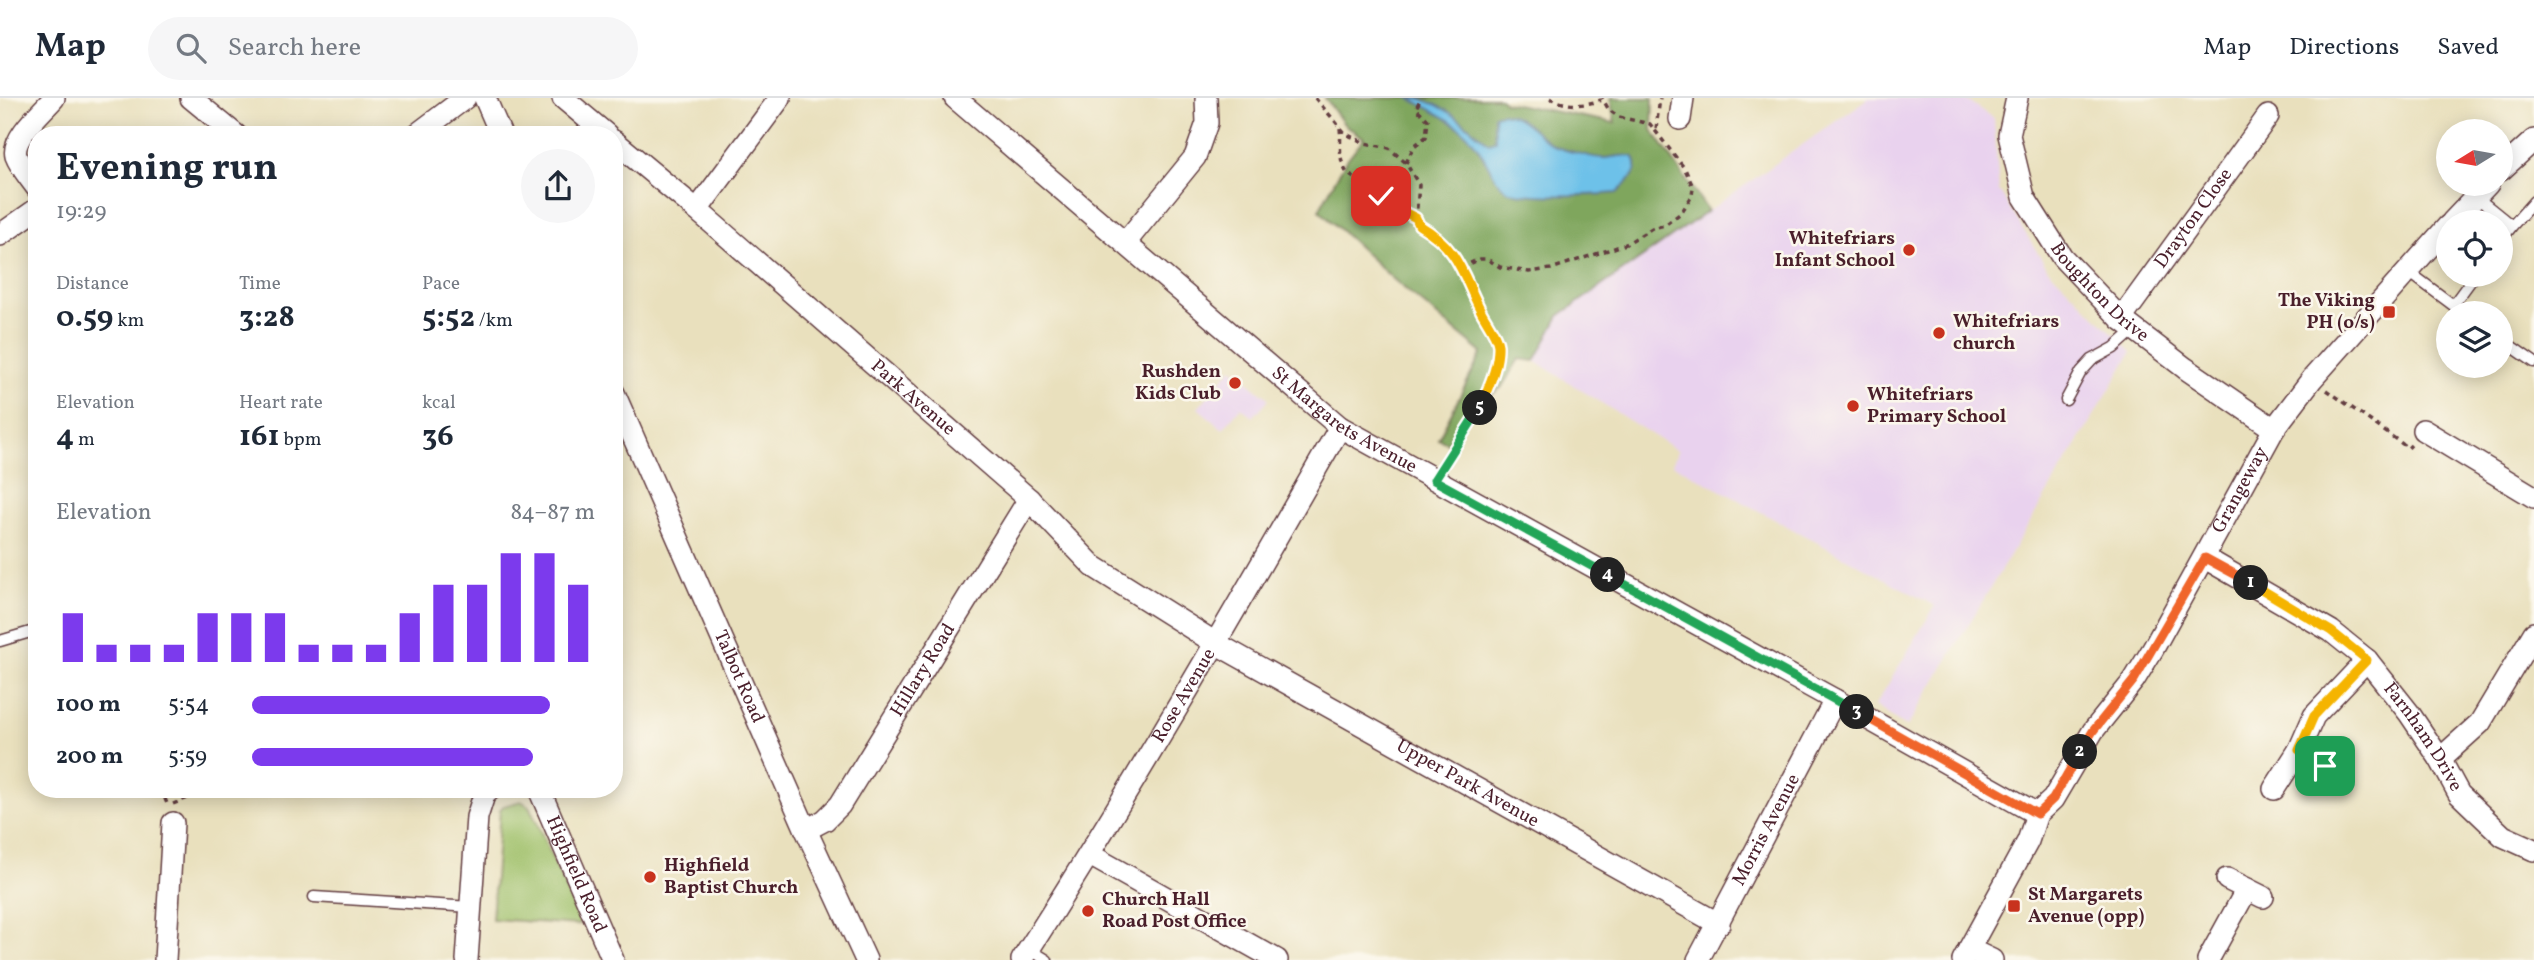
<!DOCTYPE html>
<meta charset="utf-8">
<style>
:root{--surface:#fff;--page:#f6f6f7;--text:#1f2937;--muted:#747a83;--line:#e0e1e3;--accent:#7c3aed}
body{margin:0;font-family:Vollkorn,serif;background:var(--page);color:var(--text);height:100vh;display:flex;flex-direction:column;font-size:26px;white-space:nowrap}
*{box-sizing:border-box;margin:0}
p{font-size:23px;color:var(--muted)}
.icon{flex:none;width:38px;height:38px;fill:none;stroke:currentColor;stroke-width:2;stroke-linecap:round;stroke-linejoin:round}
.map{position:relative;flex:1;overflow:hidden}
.side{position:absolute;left:28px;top:28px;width:595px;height:672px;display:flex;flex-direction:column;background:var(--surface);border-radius:28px;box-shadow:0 4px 18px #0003}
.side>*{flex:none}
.needle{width:46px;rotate:259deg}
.tools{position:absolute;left:2436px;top:21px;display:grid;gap:14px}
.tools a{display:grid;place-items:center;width:77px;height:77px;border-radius:50%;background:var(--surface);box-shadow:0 4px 18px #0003;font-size:35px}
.pin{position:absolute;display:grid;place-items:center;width:60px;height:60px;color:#fff;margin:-30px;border-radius:14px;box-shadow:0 4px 10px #0006}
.km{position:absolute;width:35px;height:35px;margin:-18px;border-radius:50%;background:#222;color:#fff;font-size:19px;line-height:35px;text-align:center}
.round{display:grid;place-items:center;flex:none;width:74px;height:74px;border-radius:37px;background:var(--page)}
.summary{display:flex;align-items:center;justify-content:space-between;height:119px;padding:0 28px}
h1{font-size:38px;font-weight:700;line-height:52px}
.figures{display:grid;grid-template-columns:repeat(3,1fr);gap:10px;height:119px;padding:7px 28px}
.figures div{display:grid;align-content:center}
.figures b{font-size:30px;font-weight:700}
.figures small{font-size:19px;font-weight:400}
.figures p{font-size:19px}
.chart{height:196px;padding:14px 28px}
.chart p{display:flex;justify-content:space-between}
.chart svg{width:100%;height:126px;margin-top:7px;stroke:var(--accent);stroke-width:6}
ul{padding:0 28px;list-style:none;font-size:23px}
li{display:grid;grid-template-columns:112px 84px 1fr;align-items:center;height:52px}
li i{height:18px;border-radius:9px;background:var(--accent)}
header{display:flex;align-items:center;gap:42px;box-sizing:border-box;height:98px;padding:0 35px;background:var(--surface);border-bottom:2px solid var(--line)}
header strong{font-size:33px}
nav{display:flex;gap:38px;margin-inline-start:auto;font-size:24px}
.search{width:490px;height:63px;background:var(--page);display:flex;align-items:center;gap:18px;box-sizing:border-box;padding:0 24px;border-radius:38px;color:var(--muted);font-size:26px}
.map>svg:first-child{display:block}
.built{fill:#e9d2ee}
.green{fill:#9fc069;stroke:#74704a;stroke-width:2}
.forest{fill:#7fa65d;stroke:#646244;stroke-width:2}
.water{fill:#6dc1e9;stroke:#5c708a;stroke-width:2}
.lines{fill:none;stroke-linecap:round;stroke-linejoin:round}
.lane-casing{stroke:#623c41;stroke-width:13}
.street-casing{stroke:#623c41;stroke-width:24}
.path{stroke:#623c41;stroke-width:3.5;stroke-dasharray:5 5;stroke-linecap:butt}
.lane{stroke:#fff;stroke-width:10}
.street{stroke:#fff;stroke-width:21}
.split-1-casing{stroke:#fff;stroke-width:14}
.split-2-casing{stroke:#fff;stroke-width:14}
.split-3-casing{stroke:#fff;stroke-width:14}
.split-4-casing{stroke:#fff;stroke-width:14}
.split-5-casing{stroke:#fff;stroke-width:14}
.split-6-casing{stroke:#fff;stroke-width:14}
.split-1{stroke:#f5b400;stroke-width:9}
.split-2{stroke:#f0652b;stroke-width:9}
.split-3{stroke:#f0652b;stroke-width:9}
.split-4{stroke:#22a559;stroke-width:9}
.split-5{stroke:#22a559;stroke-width:9}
.split-6{stroke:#f5b400;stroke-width:9}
.poi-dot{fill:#c8321e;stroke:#fbf7ec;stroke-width:2.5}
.labels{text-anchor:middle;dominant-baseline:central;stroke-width:5;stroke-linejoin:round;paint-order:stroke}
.street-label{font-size:19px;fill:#4a1f2b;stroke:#fbf7ec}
.poi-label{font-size:19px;font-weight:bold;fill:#4a1f2b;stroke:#fbf7ec;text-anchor:start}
</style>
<header>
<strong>Map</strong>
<div class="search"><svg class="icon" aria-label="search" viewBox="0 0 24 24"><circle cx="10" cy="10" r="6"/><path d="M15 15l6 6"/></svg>Search here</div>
<nav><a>Map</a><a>Directions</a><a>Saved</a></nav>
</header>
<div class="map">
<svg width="2534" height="862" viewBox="0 0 2534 862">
<rect width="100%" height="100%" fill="#fbf7ec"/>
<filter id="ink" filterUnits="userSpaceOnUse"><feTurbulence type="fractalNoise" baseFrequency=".0143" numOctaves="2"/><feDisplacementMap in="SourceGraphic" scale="14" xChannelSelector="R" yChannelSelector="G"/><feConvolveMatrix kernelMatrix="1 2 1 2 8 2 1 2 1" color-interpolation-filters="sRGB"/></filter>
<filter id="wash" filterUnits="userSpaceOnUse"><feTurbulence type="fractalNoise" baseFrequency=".00686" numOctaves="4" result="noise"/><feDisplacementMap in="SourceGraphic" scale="28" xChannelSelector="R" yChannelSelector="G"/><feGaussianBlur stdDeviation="1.57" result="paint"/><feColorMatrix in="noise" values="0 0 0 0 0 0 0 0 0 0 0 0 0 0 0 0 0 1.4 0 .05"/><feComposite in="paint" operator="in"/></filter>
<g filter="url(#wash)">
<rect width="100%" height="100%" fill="#e9e0bd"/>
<path class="built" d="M1869 0H1964L1994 21 1999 93 2048 171 2132 254 1907 629 1875 608 1935 508 1672 366 1678 353 1535 263 1559 218Z
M1232 270 1269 301 1253 319 1241 309 1223 331 1198 310Z"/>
<path class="green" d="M521 703 529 708 532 714 580 823 578 827 492 821 500 712 503 708Z"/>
<path class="forest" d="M1325 0H1500L1505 4 1615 25 1610 0H1653L1652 32 1708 113 1559 218 1535 263 1519 261 1501 290 1478 305 1448 345 1438 341 1482 255 1393 181 1319 112 1345 64 1364 40 1344 26Z"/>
<path class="water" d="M1409 0C1439 0 1467 27 1489 45L1495 42 1494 17C1516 8 1537 38 1554 48 1560 51 1595 60 1602 60 1614 60 1622 55 1634 59 1642 74 1627 84 1617 95 1599 97 1518 101 1505 91 1492 81 1484 55 1472 42 1456 23 1431 12 1409 0Z"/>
</g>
<g filter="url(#ink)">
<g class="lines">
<defs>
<path id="lane" d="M2475 98 2512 128 2501 142
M2512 128 2534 103
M2409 174 2453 207 2475 177
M2453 207 2465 215
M2501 241 2534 264
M2066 302 2081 274 2092 262 2114 250 2134 232
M0 543 37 532
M314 799 471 809
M1029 851 1047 862"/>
<g id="street">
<path d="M191 0 236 37"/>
<path d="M485 0 501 37"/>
<path d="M563 0 607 37"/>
<path id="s1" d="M955 0 1340 329 1835 602 2037 716"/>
<path id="s2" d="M2017 0 2009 37 2024 99 2062 159 2121 221 2185 270 2274 331"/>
<path d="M1680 21 1683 0"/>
<path d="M416 37 465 0"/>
<path id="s3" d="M614 43 697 112 1029 401 1093 468 1217 546 1719 826"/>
<path d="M2501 72 2534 42"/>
<path d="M37 90C30 80 20 69 16 58 11 40 43 13 54 0"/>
<path d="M697 112 780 0"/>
<path d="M2452 124 2488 86"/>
<path d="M0 137 37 111"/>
<path d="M1125 145 1195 59 1207 25 1206 0"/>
<path id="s4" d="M2121 221 2268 18"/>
<path id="s5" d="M614 295 806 732 866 862"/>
<path d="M2423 332 2534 399"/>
<path id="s6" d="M2205 460 2331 533 2367 562 2409 615 2440 661 2459 696 2503 738 2534 752"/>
<path d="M2299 652 2324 668"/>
<path d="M2440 661 2480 625 2534 535"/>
<path id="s7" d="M539 691 613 862"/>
<path d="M2274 691 2299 652 2314 618 2367 562"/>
<path id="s8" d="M806 732 825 722 840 707 1029 401"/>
<path d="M1090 757 1277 862"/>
<path d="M2227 781 2263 799"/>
<path d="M1969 851 1992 862"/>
<path d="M165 862 173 725"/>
<path d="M467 862 477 719 484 697 491 691"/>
<path id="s9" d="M1022 862C1134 688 1237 509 1340 329"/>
<path id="s10" d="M1698 862 1835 602"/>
<path id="s11" d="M1963 862 2028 743 2037 716 2053 701 2093 633 2134 582 2153 551 2274 331 2312 281 2448 128"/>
<path d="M2208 862 2247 791"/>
</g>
</defs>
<use href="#lane" class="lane-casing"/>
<use href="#street" class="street-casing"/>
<path class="path" d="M1315 0 1346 36 1365 45 1389 50 1406 65 1419 87 1416 120 1419 127C1447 143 1462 168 1474 197 1479 210 1496 233 1498 245 1501 261 1485 301 1478 316 1469 334 1456 350 1445 365
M1550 0C1568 9 1583 8 1601 2
M1340 30C1342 47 1337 59 1347 75L1403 115 1416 120
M1656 31 1660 0
M1406 65 1414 48 1426 39 1428 22 1416 10 1421 0
M1461 169 1480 161H1487L1500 169 1529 174 1551 171 1626 146 1652 130 1665 127 1681 115 1692 98 1693 89 1685 71 1650 26 1619 19 1609 12 1602 0
M2327 292 2408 350 2411 347
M161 691 168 708
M173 706 210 691"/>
<use href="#lane" class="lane"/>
<use href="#street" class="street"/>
</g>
</g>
<g class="lines" filter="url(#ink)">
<defs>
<path id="split-1" d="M2251 485 2331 533 2367 562 2314 618 2299 652 2325 668"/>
<path id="split-2" d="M2080 654 2093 633 2134 582 2205 460 2251 485"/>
<path id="split-3" d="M1857 614 2037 716 2053 701 2080 654"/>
<path id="split-4" d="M1608 477 1857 614"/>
<path id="split-5" d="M1480 310 1434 382 1608 477"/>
<path id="split-6" d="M1381 98 1404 114 1416 120 1419 127C1460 151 1462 176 1481 213 1486 223 1497 237 1498 247 1499 269 1487 291 1480 310"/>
</defs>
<use href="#split-1" class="split-1-casing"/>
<use href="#split-2" class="split-2-casing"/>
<use href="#split-3" class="split-3-casing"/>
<use href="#split-4" class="split-4-casing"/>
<use href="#split-5" class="split-5-casing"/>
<use href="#split-6" class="split-6-casing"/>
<use href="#split-1" class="split-1"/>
<use href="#split-2" class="split-2"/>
<use href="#split-3" class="split-3"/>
<use href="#split-4" class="split-4"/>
<use href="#split-5" class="split-5"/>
<use href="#split-6" class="split-6"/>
</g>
<g class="poi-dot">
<circle cx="1909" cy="152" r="7"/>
<rect x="2382" y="207" width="14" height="14" rx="3.5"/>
<circle cx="1939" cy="235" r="7"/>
<circle cx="1235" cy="285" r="7"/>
<circle cx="1853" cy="308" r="7"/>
<circle cx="650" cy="779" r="7"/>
<rect x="2007" y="801" width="14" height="14" rx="3.5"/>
<circle cx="1088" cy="813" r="7"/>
</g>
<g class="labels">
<g class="street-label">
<text stroke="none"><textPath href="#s4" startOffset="124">Drayton Close</textPath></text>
<text stroke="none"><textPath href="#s2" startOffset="224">Boughton Drive</textPath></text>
<text stroke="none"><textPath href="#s3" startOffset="394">Park Avenue</textPath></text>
<text stroke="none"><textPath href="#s1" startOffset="506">St Margarets Avenue</textPath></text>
<text stroke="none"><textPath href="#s11" startOffset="548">Grangeway</textPath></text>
<text stroke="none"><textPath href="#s8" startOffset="201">Hillary Road</textPath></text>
<text stroke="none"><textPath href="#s5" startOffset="310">Talbot Road</textPath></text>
<text stroke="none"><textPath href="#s9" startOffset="310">Rose Avenue</textPath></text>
<text stroke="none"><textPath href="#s6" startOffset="287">Farnham Drive</textPath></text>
<text stroke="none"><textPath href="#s3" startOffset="1074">Upper Park Avenue</textPath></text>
<text stroke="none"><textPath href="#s10" startOffset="147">Morris Avenue</textPath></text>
<text stroke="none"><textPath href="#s7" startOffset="93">Highfield Road</textPath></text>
</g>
<g class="poi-label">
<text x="1895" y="141" text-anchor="end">Whitefriars<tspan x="1895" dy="22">Infant School</tspan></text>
<text x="2375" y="203" text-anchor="end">The Viking<tspan x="2375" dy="22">PH (o/s)</tspan></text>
<text x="1953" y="224">Whitefriars<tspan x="1953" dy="22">church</tspan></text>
<text x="1221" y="274" text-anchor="end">Rushden<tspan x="1221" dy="22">Kids Club</tspan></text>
<text x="1867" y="297">Whitefriars<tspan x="1867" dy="22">Primary School</tspan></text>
<text x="664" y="768">Highfield<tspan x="664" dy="22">Baptist Church</tspan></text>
<text x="2028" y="797">St Margarets<tspan x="2028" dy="22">Avenue (opp)</tspan></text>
<text x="1102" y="802">Church Hall<tspan x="1102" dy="22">Road Post Office</tspan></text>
</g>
</g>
</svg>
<div class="tools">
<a><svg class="needle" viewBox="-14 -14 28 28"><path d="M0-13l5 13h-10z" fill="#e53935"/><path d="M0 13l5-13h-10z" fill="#747a83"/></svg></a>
<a><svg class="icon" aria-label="locate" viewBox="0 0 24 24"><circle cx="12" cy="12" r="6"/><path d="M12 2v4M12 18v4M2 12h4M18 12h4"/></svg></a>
<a><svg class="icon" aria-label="layers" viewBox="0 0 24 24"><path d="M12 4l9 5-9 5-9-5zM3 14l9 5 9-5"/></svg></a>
</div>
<div class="pin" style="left:2325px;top:668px;background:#1e9e55"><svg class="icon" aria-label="arrive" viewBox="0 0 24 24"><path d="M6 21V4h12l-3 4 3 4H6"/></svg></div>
<div class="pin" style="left:1381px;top:98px;background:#d93025"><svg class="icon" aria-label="check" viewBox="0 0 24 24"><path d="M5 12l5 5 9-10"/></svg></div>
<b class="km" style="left:2251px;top:485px">1</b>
<b class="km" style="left:2080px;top:654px">2</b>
<b class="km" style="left:1857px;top:614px">3</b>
<b class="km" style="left:1608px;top:477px">4</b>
<b class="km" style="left:1480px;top:310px">5</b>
<section class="side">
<div class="summary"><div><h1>Evening run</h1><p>19:29</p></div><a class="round"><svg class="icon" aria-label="share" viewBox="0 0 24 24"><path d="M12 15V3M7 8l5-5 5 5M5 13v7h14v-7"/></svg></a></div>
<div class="figures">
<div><p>Distance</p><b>0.59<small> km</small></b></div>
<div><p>Time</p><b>3:28</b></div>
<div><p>Pace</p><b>5:52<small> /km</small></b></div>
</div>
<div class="figures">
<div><p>Elevation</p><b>4<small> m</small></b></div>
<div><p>Heart rate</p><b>161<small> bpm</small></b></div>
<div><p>kcal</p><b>36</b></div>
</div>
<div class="chart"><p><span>Elevation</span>84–87 m</p>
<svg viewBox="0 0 160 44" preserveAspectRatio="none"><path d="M5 44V27M15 44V38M25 44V38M35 44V38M45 44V27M55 44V27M65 44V27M75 44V38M85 44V38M95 44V38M105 44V27M115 44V17M125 44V17M135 44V6M145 44V6M155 44V17"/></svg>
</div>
<ul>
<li><b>100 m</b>5:54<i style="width:87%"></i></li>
<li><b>200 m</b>5:59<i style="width:82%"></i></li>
</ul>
</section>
</div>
